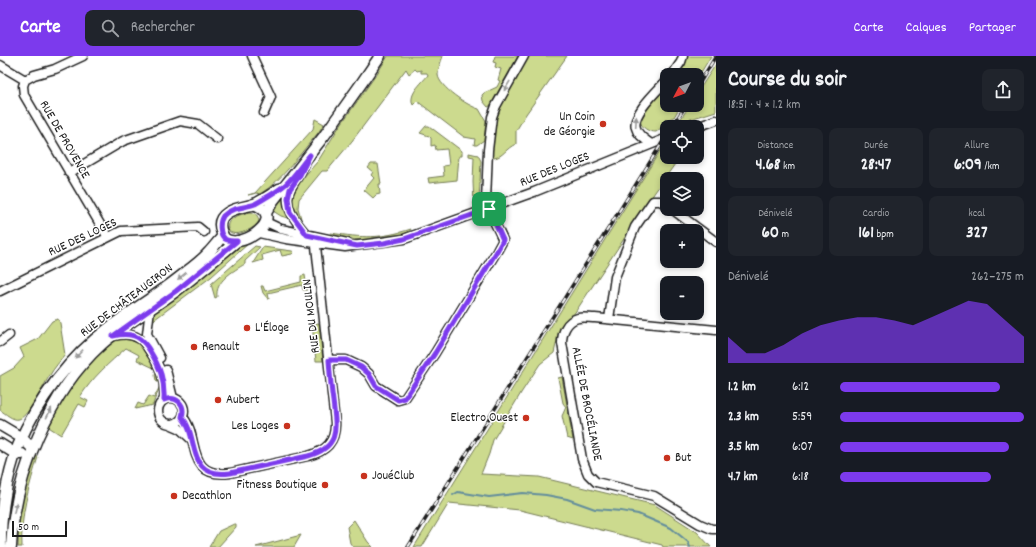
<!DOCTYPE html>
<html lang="fr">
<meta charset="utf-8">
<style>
:root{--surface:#171b24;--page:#20242c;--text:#f1f3f6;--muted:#9ea1a6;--accent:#7c3aed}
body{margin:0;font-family:Dekko,sans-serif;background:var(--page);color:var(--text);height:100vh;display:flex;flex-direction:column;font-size:15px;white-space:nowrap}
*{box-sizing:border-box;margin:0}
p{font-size:13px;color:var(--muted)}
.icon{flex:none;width:22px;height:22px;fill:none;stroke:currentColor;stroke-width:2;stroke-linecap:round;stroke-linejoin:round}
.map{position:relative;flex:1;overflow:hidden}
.drawer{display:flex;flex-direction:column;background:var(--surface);width:320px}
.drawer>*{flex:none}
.needle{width:26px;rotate:229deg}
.tools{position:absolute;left:660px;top:12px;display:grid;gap:8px}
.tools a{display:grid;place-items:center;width:44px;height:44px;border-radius:8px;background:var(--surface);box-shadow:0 2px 6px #0003;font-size:20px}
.scale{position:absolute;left:12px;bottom:10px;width:55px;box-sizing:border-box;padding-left:4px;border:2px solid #1c1c1c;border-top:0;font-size:11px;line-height:14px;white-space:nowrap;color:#1c1c1c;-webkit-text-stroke:3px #fff;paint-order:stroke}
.pin{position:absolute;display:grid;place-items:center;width:34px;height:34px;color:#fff;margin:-17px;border-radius:8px;box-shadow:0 2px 6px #0006}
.round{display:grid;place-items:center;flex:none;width:42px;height:42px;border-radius:8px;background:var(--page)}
.head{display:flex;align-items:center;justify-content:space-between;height:68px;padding:0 12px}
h1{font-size:22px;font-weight:800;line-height:30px}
.stats{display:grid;grid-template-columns:repeat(3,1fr);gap:6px;height:68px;padding:4px 12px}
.stats div{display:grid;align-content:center;border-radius:8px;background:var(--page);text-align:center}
.stats b{font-size:17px;font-weight:800}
.stats small{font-size:11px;font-weight:400}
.stats p{font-size:11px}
.chart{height:112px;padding:8px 12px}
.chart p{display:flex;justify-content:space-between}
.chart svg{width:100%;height:72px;margin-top:4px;fill:var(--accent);opacity:.7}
ul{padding:0 12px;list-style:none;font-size:13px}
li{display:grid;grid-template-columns:64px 48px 1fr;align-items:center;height:30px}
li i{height:10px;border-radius:5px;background:var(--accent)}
header{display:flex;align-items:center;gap:24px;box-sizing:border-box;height:56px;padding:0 20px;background:var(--accent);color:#fff}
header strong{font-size:19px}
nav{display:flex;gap:22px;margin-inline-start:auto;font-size:14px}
.search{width:280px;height:36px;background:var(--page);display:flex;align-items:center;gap:10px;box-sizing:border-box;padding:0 14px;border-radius:8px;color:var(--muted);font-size:15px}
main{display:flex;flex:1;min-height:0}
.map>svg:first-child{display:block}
.green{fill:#ccda8e;stroke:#747b55}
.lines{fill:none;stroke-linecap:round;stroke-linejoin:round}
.stream{stroke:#628d9c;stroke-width:2}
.minor-casing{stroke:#1c1c1c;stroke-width:11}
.major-casing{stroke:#1c1c1c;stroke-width:13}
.minor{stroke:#fff;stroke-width:8}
.major{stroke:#fff;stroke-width:10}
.rail-casing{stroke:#1c1c1c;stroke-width:3.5}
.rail{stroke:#fff;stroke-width:2;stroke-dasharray:6;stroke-linecap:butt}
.oneway{fill:#999}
.route-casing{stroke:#fff;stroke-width:8}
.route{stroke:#7c3aed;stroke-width:5}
.poi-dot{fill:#c8321e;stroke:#fff;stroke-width:1.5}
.labels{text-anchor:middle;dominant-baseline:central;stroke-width:3;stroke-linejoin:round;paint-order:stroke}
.poi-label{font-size:13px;fill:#1c1c1c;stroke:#fff;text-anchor:start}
.street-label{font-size:13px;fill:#1c1c1c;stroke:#fff}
</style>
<header>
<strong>Carte</strong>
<div class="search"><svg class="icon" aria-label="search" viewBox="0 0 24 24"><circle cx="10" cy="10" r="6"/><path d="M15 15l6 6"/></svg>Rechercher</div>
<nav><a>Carte</a><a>Calques</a><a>Partager</a></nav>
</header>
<main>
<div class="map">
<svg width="716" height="491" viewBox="0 0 716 491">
<rect width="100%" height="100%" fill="#fff"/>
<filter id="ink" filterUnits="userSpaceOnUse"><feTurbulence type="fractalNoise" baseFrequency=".025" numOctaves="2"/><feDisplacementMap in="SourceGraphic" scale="8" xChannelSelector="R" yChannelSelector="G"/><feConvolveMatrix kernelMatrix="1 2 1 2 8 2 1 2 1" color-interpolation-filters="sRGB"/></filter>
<g filter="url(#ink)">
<path class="green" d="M388 0H443C441 6 438 12 438 19 439 31 468 50 479 53L486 65 484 84 477 89H474L475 83 464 81 417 45 413 49C408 38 421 28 428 19L427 17H421V14L417 15 415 13 409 18 406 13 352 85 327 115H322L299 143 298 152 302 166H299L292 150 293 136 301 124 318 105 339 71 378 16Z
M495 0H518L490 50 488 51 483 45 482 39 484 37 497 31 500 25 498 24 501 13 495 11 496 7 493 6Z
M527 0H567L526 58 516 75V88C506 92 503 101 494 102L491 98 493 69 500 52Z
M688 0H711L697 23V19H679L685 9Z
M716 8V55L678 67 690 49H697V37Z
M667 31V49H681L674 61 665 64 660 73 656 76C649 76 641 72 640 64L643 57Z
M315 63 324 68 318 77C300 97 283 124 260 138L257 137 248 139 255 137 313 73Z
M426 70H429L462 95V100H459L457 124 429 127 428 122 444 120 443 110 449 109 447 93 436 94 435 89 431 90V82L429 80 420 77Z
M663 90H667V101H680L655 136 578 252 558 280 554 297 540 308 521 337 493 384 489 398 481 418 539 421 655 449 697 476 711 491H663L662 489 520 454 449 447 422 491H414Z
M469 97 478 99 481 105 479 145 477 148 474 149 473 126 474 101 469 100Z
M371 108H378L381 128H379L380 138 376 139 373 142 364 134 374 122 371 119 373 116 368 112Z
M288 133 291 163 281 160 273 155 274 150Z
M251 156C256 158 258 159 259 165 256 172 239 180 232 177 229 176 229 175 228 173 225 161 243 158 251 156Z
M411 173 409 176C384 187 356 185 329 180L331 177C363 182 380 183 411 173Z
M248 186 249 187 211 221 151 266 154 258 160 252 184 235 233 194 239 190Z
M255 190 260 191 245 205V208C233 215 215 225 217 241L215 242 211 228Z
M263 191 292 195 294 196 292 198 282 200 280 194 262 199 263 204 253 207Z
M305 219 307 234H303L302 229 268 237 269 243H268L263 237 261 230H263L265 235 301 226V220Z
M58 263 60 267 65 299C60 305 54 312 50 319 44 328 29 360 19 363 13 365 5 357 0 354V320L14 312 24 301 20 292 38 283 52 265Z
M319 267 323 305H316L312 268Z
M121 282C127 282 132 282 137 285 146 290 163 317 161 328 160 335 154 342 153 349L135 353 138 347 143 349 149 340 154 342 161 328 156 325 155 319 158 314 137 304 139 299 126 292C109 307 92 322 80 341L88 345 85 351 79 348 61 379 47 370C58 349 98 285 121 282Z
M562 321 573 384 567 382 562 360 566 351 563 347 558 322Z
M36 400 38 401C29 430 20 460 22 491H18L19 462 23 438Z
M354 464 368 486 373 491H353L350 487 347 471Z
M234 468H236V471L218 491H209L219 475Z
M301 479 294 491H256Z"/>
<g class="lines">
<path class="stream" d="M453 439 458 436 489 441 523 437 546 439 567 443 595 453 621 455 638 458 671 472 688 486 690 491"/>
<defs>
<path id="minor" d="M252 0 271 41 264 57
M0 9 25 24
M672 19 681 6 683 0
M25 24 23 30 24 39 107 180
M25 24 34 19 55 13 83 0
M697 71 716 64
M651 88C645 83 638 80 636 72 631 58 658 34 667 24
M305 108C301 117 295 124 291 132 281 149 297 167 307 179
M69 117 123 85 180 65 198 68 217 83
M672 153 716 186
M266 166 281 173 347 187
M259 177 286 183 345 191 404 183 534 136 667 82
M0 235 121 175 198 171 204 176
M150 253 147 278 160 302
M609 263 615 221 635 171 653 145H660L667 149
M716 274 595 262C590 262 583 261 578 262 566 265 562 277 562 287L582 403 588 418 596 426 654 440 700 468 712 473H716
M114 280C122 278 131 277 138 282 143 284 146 289 149 294 160 310 166 324 164 344
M0 286 9 279
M329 304H346L361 311 369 318 376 330 398 344 405 342 435 297 497 195 503 184 493 163 486 145 488 94 492 61 496 50 524 0
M166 314 173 342
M158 355a13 13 0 1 1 26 0a13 13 0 1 1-26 0Z
M183 361C200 381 185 423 230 417L308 400C326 395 336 386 335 366L315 181
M172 369 179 372 191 383"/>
<path id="major" d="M253 148C286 159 251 189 230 185 225 184 223 181 222 177 213 156 238 152 252 149 260 146 272 138 279 133
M266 157 273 145 324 80 363 25 380 0
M0 369 22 382 33 393
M0 388 16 398H22
M1 491C0 459 7 419 18 390 37 344 70 301 110 271 135 252 162 236 186 216 194 210 202 204 209 196 214 191 218 185 223 180
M11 491C14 421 49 336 102 288 125 268 152 253 176 235 197 219 217 202 237 185"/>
</defs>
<use href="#minor" class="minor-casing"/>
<use href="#major" class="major-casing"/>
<use href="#minor" class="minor"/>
<use href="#major" class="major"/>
<defs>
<path id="rail" d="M697 31 716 0
M672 71 686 49
M408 491 667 79"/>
</defs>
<use href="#rail" class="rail-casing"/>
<use href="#rail" class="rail"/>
</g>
<defs><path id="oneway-solid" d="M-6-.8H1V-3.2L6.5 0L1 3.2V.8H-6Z"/></defs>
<g class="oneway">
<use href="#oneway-solid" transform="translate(507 30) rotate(121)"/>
<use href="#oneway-solid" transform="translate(636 66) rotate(-87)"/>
<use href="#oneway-solid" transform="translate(182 220) rotate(141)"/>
<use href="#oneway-solid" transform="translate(79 298) rotate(133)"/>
<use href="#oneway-solid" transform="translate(49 357) rotate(-62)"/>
<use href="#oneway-solid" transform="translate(15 452) rotate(-77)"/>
</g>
</g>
<g class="lines" filter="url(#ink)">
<defs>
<path id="route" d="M310 99 300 119 290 133 288 142 290 156 307 179 357 190 384 187 404 183 489 153 503 184 497 195 435 297 405 342 398 344 376 330 369 318 361 311 346 304H329C330 318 331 332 333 345 336 372 341 391 308 400L230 417C185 423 200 381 182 361 186 348 176 339 164 344 165 325 160 311 150 295 147 290 144 286 140 283 132 277 122 278 113 280L176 235 237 185C233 185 228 185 225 183 219 178 219 166 223 160 231 151 245 152 255 148 265 142 277 136 286 128 295 120 302 108 310 99Z"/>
</defs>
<use href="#route" class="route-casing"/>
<use href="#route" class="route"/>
</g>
<g class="poi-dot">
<circle cx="603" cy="68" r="4"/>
<circle cx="247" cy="272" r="4"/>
<circle cx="194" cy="291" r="4"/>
<circle cx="218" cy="344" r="4"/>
<circle cx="526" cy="362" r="4"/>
<circle cx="287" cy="370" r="4"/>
<circle cx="667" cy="402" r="4"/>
<circle cx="364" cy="420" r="4"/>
<circle cx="325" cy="429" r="4"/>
<circle cx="174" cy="440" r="4"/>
</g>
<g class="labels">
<g class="poi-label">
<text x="595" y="61" text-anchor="end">Un Coin<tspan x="595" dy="15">de Géorgie</tspan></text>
<text x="255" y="272">L'Éloge</text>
<text x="202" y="291">Renault</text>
<text x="226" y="344">Aubert</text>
<text x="518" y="362" text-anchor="end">Electro Ouest</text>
<text x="279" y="370" text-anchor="end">Les Loges</text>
<text x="675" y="402">But</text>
<text x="372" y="420">JouéClub</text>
<text x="317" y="429" text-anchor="end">Fitness Boutique</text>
<text x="182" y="440">Decathlon</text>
</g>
<g class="street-label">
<text transform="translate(64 84) rotate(60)">RUE DE PROVENCE</text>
<text transform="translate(555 114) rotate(-22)">RUE DES LOGES</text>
<text transform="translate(83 182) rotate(-25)">RUE DES LOGES</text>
<text transform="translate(127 245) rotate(-37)">RUE DE CHÂTEAUGIRON</text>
<text transform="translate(312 260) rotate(-97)">RUE DU MOULIN</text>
<text transform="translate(586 348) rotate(79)">ALLÉE DE BROCÉLIANDE</text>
</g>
</g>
</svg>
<div class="tools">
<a><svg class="needle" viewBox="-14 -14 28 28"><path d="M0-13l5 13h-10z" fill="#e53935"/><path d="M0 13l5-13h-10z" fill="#9ea1a6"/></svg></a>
<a><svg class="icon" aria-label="locate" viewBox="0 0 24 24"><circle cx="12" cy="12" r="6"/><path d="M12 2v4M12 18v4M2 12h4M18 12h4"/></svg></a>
<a><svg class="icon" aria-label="layers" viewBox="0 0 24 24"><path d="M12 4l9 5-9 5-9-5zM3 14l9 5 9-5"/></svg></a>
<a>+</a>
<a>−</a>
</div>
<div class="scale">50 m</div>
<div class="pin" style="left:489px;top:153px;background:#1e9e55"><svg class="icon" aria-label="arrive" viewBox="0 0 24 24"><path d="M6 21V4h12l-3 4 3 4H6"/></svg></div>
</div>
<section class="drawer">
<div class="head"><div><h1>Course du soir</h1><p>18:51 · 4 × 1.2 km</p></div><a class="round"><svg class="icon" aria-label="share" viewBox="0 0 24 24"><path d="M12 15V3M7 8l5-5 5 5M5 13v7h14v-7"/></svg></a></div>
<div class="stats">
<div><p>Distance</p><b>4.68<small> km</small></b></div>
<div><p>Durée</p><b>28:47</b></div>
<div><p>Allure</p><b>6:09<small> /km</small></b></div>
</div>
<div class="stats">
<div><p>Dénivelé</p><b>60<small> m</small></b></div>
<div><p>Cardio</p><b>161<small> bpm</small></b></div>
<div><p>kcal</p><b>327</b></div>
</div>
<div class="chart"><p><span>Dénivelé</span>262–275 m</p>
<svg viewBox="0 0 160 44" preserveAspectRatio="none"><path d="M0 44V28L10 38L20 38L30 33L40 26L50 21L60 18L70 16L80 16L90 18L100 21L110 16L120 11L130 6L140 8L150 18L160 28V44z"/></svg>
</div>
<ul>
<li><b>1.2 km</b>6:12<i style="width:87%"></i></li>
<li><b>2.3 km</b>5:59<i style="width:100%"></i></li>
<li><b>3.5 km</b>6:07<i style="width:92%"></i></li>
<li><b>4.7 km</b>6:18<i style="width:82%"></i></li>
</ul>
</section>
</main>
